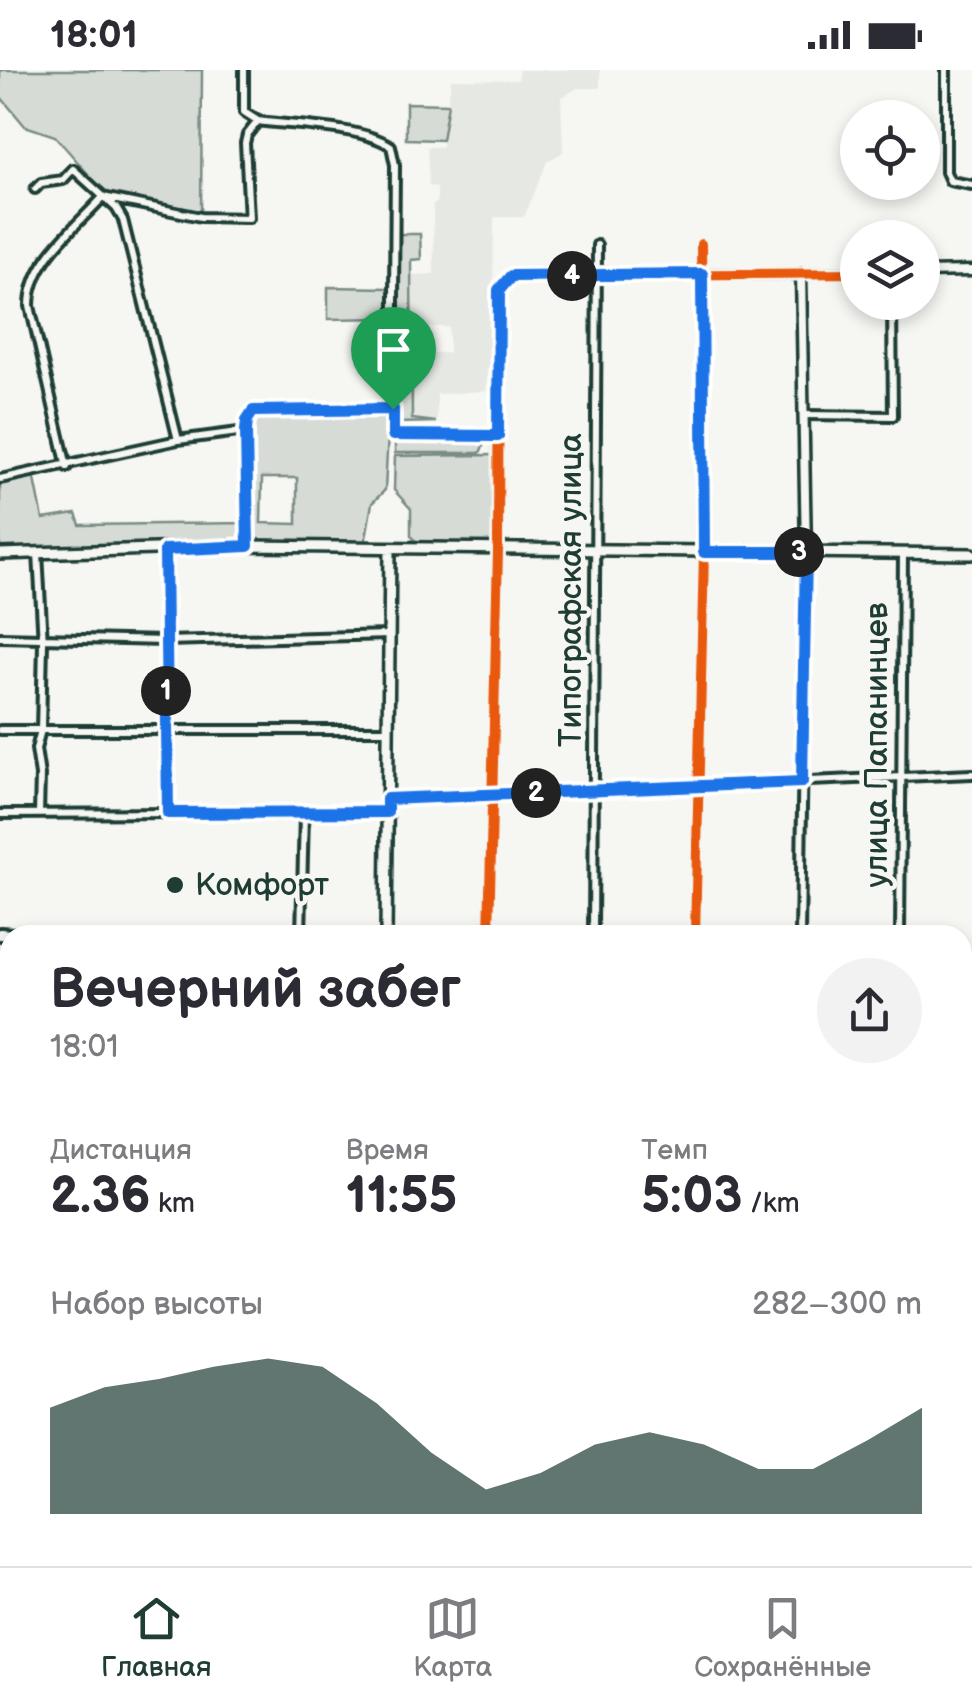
<!DOCTYPE html>
<html lang="ru">
<meta charset="utf-8">
<style>
:root{--surface:#fff;--page:#f2f2f3;--text:#2b2b33;--muted:#7c7c81;--line:#e1e1e2;--accent:#1f3d34}
body{margin:0;font-family:"Balsamiq Sans",sans-serif;background:var(--page);color:var(--text);height:100vh;display:flex;flex-direction:column;font-size:38px;white-space:nowrap}
*{box-sizing:border-box;margin:0}
p{font-size:32px;color:var(--muted)}
.icon{flex:none;width:55px;height:55px;fill:none;stroke:currentColor;stroke-width:2;stroke-linecap:round;stroke-linejoin:round}
.map{position:relative;flex:1;overflow:hidden}
.panel{position:absolute;left:0px;top:855px;width:972px;height:642px;display:flex;flex-direction:column;background:var(--surface);border-radius:30px 30px 0 0;box-shadow:0 5px 15px #0003}
.panel>*{flex:none}
.fabs{position:absolute;left:840px;top:30px;display:grid;gap:20px}
.fabs a{display:grid;place-items:center;width:100px;height:100px;border-radius:50%;background:var(--surface);box-shadow:0 5px 15px #0003;font-size:50px}
.pin{position:absolute;display:grid;place-items:center;width:85px;height:85px;color:#fff;margin:-102px -42px;border-radius:50% 50% 50% 0;rotate:-45deg;box-shadow:0 0 10px #0007}
.pin .icon{rotate:45deg}
.km{position:absolute;width:50px;height:50px;margin:-25px;border-radius:50%;background:#222;color:#fff;font-size:28px;line-height:50px;text-align:center}
.round{display:grid;place-items:center;flex:none;width:105px;height:105px;border-radius:52px;background:var(--page)}
.head{display:flex;align-items:center;justify-content:space-between;height:170px;padding:0 50px}
h1{font-size:55px;font-weight:700;line-height:75px}
.metrics{display:grid;grid-template-columns:repeat(3,1fr);gap:15px;height:170px;padding:10px 50px}
.metrics div{display:grid;align-content:center}
.metrics b{font-size:50px;font-weight:700}
.metrics small{font-size:28px;font-weight:400}
.metrics p{font-size:28px}
.chart{height:280px;padding:20px 50px}
.chart p{display:flex;justify-content:space-between}
.chart svg{width:100%;height:180px;margin-top:10px;fill:var(--accent);opacity:.7}
.status{display:flex;justify-content:space-between;align-items:center;height:70px;padding:0 50px;background:var(--surface);direction:ltr}
.status svg{height:28px;fill:currentColor}
.tabs{display:flex;justify-content:space-around;align-items:center;height:140px;border-top:2px solid var(--line);background:var(--surface);font-size:28px;color:var(--muted)}
.tabs a{display:grid;justify-items:center;gap:5px}
.tabs .active{color:var(--accent)}
.map>svg:first-child{display:block}
.built{fill:#e6e8e4}
.green{fill:#d6dbd6;stroke:#7a8c85;stroke-width:2.5;fill-rule:evenodd}
.lines{fill:none;stroke-linecap:round;stroke-linejoin:round}
.stream{stroke:#72847d;stroke-width:2.5}
.minor-casing{stroke:#1f3d34;stroke-width:14}
.tertiary-casing{stroke:#1f3d34;stroke-width:15}
.secondary-casing{stroke:#1f3d34;stroke-width:16}
.primary-casing{stroke:#1f3d34;stroke-width:18}
.minor{stroke:#f6f6f2;stroke-width:6}
.tertiary{stroke:#f6f6f2;stroke-width:8}
.secondary{stroke:#f6f6f2;stroke-width:9}
.primary{stroke:#f6f6f2;stroke-width:10}
.rail{stroke:#1f3d34;stroke-width:2.5;stroke-dasharray:15 8;stroke-linecap:butt}
.cycleway-casing{stroke:#f6f6f2;stroke-width:16}
.cycleway{stroke:#e8590c;stroke-width:10}
.route-casing{stroke:#fff;stroke-width:20}
.route{stroke:#1a73e8;stroke-width:12}
.poi-dot{fill:#1f3d34;stroke:#f6f6f2;stroke-width:4}
.labels{text-anchor:middle;dominant-baseline:central;stroke-width:9;stroke-linejoin:round;paint-order:stroke}
.street-label{font-size:32px;fill:#1f3d34;stroke:#f6f6f2}
.poi-label{font-size:32px;fill:#1f3d34;stroke:#f6f6f2;text-anchor:start}
</style>
<div class="status"><b>18:01</b><svg viewBox="0 0 49 12"><path d="M0 12V9h3v3zM5 12V6h3v6zM10 12V3h3v9zM15 12V0h3v12zM26 1h20v11H26zM47 4h2v5h-2z"/></svg></div>
<div class="map">
<svg width="972" height="1496" viewBox="0 0 972 1496">
<rect width="100%" height="100%" fill="#f6f6f2"/>
<filter id="ink" filterUnits="userSpaceOnUse"><feTurbulence type="fractalNoise" baseFrequency=".01" numOctaves="2"/><feDisplacementMap in="SourceGraphic" scale="20" xChannelSelector="R" yChannelSelector="G"/><feConvolveMatrix kernelMatrix="1 2 1 2 8 2 1 2 1" color-interpolation-filters="sRGB"/></filter>
<g filter="url(#ink)">
<path class="built" d="M519 0H600V18H577L561 28 563 82 547 92 524 147H494L492 299H487L486 321 437 324V350L415 351 412 350V283H449V257H412V205L434 204 433 134 437 133V117L429 116 427 77H442L451 9 518 10Z
M0 1243 10 1245V1430H0Z"/>
<path class="green" d="M0 0H202L201 147 104 122 55 66 25 56 0 26Z
M406 33 448 34 442 70 406 69Z
M398 164H420L421 189 411 190 412 349 436 352 398 353Z
M328 217 389 218 388 248 328 249Z
M260 344H389L385 420 372 433 365 474 253 472 250 350ZM262 408H297V454L261 453Z
M439 368 442 374H477L486 369 480 383H395V373L399 369Z
M495 385 493 471 498 472V481L411 480V471L415 470 411 465V439L394 420 395 386Z
M34 404 43 449 76 444 80 455 249 453 248 476 0 484V409Z"/>
<g class="lines">
<path class="stream" d="M962 950 972 952
M0 1178 10 1177"/>
<defs>
<path id="minor" d="M244 0V42L258 51C295 56 360 56 391 76L395 95 393 365 499 366
M946 0V102L950 111 972 115
M35 119 41 113 63 110 73 99 116 138 123 150 178 370
M803 345 893 346 892 232
M67 397 30 236C30 191 74 159 103 127L201 147 249 148 245 73 247 65 258 51
M0 409 178 370 246 361
M248 476 246 361 247 350 253 341 393 339
M165 480 169 743
M38 483 43 573 41 660 36 679 40 705 39 744
M0 567 165 571 389 565
M0 660H388
M387 729 972 704
M0 744 387 742
M301 865 304 743
M489 865 498 481
M593 865 597 175
M695 865 704 482 701 174
M800 865 806 482
M900 865 903 485
M0 941H10
M0 1003H10
M962 1086H972
M0 1130H10
M962 1403 972 1404
M790 1488V1496
M484 1496V1488
M589 1496V1488
M689 1496V1488
M889 1496V1488"/>
<path id="tertiary" d="M922 202 972 201
M801 203 806 482
M498 481 499 220 511 206 858 203
M0 1067H10
M962 1244H972"/>
<path id="secondary" d="M0 484 248 476 972 484
M386 865 390 480"/>
<path id="primary" d="M0 864 14 865
M379 1496V1488"/>
</defs>
<use href="#minor" class="minor-casing"/>
<use href="#tertiary" class="tertiary-casing"/>
<use href="#secondary" class="secondary-casing"/>
<use href="#primary" class="primary-casing"/>
<use href="#minor" class="minor"/>
<use href="#tertiary" class="tertiary"/>
<use href="#secondary" class="secondary"/>
<use href="#primary" class="primary"/>
<path class="rail" d="M288 1488 292 1496
M71 1496 74 1488
M93 1496 96 1488"/>
<defs>
<path id="cycleway" d="M489 865 498 481 499 220 511 206 858 203
M695 865 704 482 701 174"/>
</defs>
<use href="#cycleway" class="cycleway-casing"/>
<use href="#cycleway" class="cycleway"/>
</g>
</g>
<g class="lines" filter="url(#ink)">
<defs>
<path id="route" d="M702 204 704 482H806L802 712 387 729V742L168 743 165 480 248 476 246 361 247 350 253 341 393 339V365L498 366 499 220 511 206Z"/>
</defs>
<use href="#route" class="route-casing"/>
<use href="#route" class="route"/>
</g>
<circle class="poi-dot" cx="175" cy="815" r="10"/>
<g class="labels">
<g class="street-label">
<text transform="translate(571 520) rotate(-90)">Типографская улица</text>
<text transform="translate(877 675) rotate(-90)">улица Папанинцев</text>
</g>
<g class="poi-label">
<text x="195" y="815">Комфорт</text>
</g>
</g>
</svg>
<div class="fabs">
<a><svg class="icon" aria-label="locate" viewBox="0 0 24 24"><circle cx="12" cy="12" r="6"/><path d="M12 2v4M12 18v4M2 12h4M18 12h4"/></svg></a>
<a><svg class="icon" aria-label="layers" viewBox="0 0 24 24"><path d="M12 4l9 5-9 5-9-5zM3 14l9 5 9-5"/></svg></a>
</div>
<div class="pin" style="left:393px;top:339px;background:#1e9e55"><svg class="icon" aria-label="arrive" viewBox="0 0 24 24"><path d="M6 21V4h12l-3 4 3 4H6"/></svg></div>
<b class="km" style="left:166px;top:621px">1</b>
<b class="km" style="left:536px;top:723px">2</b>
<b class="km" style="left:799px;top:482px">3</b>
<b class="km" style="left:572px;top:206px">4</b>
<section class="panel">
<div class="head"><div><h1>Вечерний забег</h1><p>18:01</p></div><a class="round"><svg class="icon" aria-label="share" viewBox="0 0 24 24"><path d="M12 15V3M7 8l5-5 5 5M5 13v7h14v-7"/></svg></a></div>
<div class="metrics">
<div><p>Дистанция</p><b>2.36<small> km</small></b></div>
<div><p>Время</p><b>11:55</b></div>
<div><p>Темп</p><b>5:03<small> /km</small></b></div>
</div>
<div class="chart"><p><span>Набор высоты</span>282–300 m</p>
<svg viewBox="0 0 160 44" preserveAspectRatio="none"><path d="M0 44V18L10 13L20 11L30 8L40 6L50 8L60 17L70 29L80 38L90 34L100 27L110 24L120 27L130 33L140 33L150 26L160 18V44z"/></svg>
</div>
</section>
</div>
<nav class="tabs">
<a class="active"><svg class="icon" aria-label="home" viewBox="0 0 24 24"><path d="M3 11l9-7 9 7M6 9v11h12V9"/></svg>Главная</a>
<a><svg class="icon" aria-label="map" viewBox="0 0 24 24"><path d="M3 6l6-2 6 2 6-2v14l-6 2-6-2-6 2zM9 4v14M15 6v14"/></svg>Карта</a>
<a><svg class="icon" aria-label="saved" viewBox="0 0 24 24"><path d="M7 4h10v16l-5-4-5 4z"/></svg>Сохранённые</a>
</nav>
